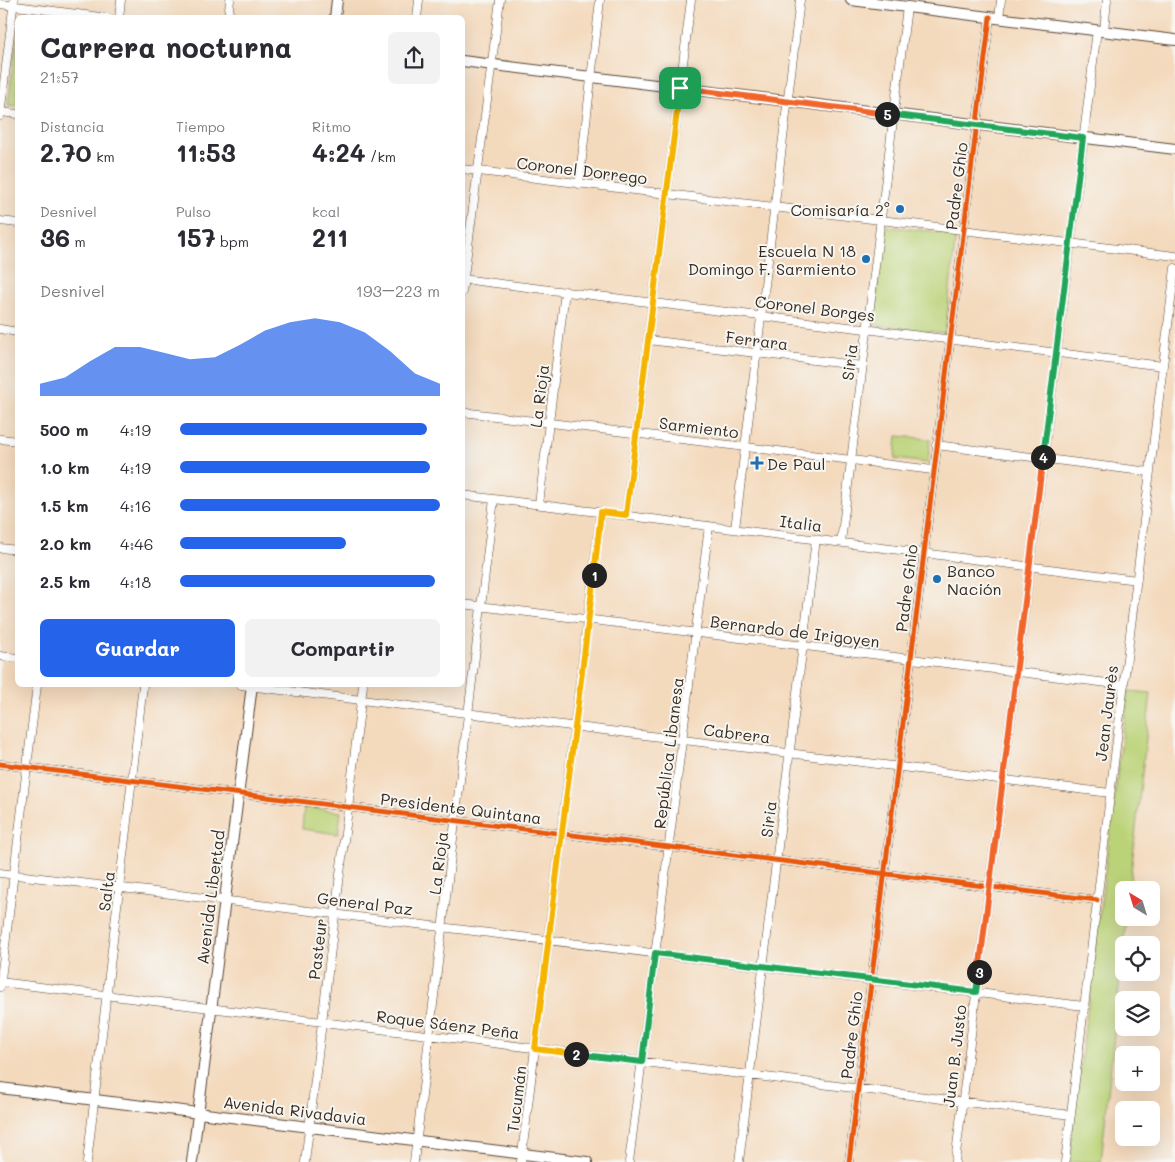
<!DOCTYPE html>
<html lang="es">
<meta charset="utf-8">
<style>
:root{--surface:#fff;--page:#f2f2f3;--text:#2b2b33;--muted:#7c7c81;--accent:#2563eb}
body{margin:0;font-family:Mali,sans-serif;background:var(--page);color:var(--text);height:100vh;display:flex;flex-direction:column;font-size:19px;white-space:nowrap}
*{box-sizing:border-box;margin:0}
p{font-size:16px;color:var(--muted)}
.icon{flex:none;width:28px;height:28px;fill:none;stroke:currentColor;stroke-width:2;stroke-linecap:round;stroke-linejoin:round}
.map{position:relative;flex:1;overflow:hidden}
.drawer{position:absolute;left:15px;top:15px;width:450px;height:672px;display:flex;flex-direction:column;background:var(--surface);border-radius:8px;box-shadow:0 5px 20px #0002}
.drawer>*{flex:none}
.needle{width:32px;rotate:322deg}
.controls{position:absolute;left:1115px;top:881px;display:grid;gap:10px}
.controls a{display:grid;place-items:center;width:45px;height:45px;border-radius:8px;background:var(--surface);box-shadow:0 5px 20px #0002;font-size:25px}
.pin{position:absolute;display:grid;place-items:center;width:42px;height:42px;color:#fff;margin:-21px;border-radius:10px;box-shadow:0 2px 8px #0006}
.km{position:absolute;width:25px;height:25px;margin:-12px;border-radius:50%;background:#222;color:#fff;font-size:14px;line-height:25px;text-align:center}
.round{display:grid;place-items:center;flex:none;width:52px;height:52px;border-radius:8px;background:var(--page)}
.headline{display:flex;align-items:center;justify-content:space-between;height:85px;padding:0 25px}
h1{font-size:28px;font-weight:800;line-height:38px}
.stats{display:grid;grid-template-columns:repeat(3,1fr);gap:8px;height:85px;padding:5px 25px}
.stats div{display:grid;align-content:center}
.stats b{font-size:25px;font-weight:800}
.stats small{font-size:14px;font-weight:400}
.stats p{font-size:14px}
.chart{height:140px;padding:10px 25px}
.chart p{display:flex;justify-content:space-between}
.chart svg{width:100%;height:90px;margin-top:5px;fill:var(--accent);opacity:.7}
.cta{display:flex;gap:10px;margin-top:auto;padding:10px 25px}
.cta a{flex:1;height:58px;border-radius:8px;background:var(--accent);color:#fff;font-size:20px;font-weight:800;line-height:58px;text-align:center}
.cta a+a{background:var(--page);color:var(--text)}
ul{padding:0 25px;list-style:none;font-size:16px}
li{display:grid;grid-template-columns:80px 60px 1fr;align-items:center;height:38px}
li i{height:12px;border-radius:6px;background:var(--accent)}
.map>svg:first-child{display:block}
.green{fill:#bbd378;stroke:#7b7e4b}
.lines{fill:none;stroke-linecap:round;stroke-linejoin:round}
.minor-casing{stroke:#574436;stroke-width:9}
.major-casing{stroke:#574436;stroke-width:12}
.minor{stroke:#fff;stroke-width:8}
.major{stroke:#fff;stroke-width:10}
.cycleway-casing{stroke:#f6f6f2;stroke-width:8}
.cycleway{stroke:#e8590c;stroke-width:5}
.split-1-casing{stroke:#fff;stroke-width:10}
.split-2-casing{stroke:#fff;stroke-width:10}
.split-3-casing{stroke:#fff;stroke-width:10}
.split-4-casing{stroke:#fff;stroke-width:10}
.split-5-casing{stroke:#fff;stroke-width:10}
.split-6-casing{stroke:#fff;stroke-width:10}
.split-1{stroke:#f5b400;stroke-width:6}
.split-2{stroke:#f5b400;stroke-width:6}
.split-3{stroke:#22a559;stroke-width:6}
.split-4{stroke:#f0652b;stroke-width:6}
.split-5{stroke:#22a559;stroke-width:6}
.split-6{stroke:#f0652b;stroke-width:6}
.poi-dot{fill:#1f6fb2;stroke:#f6f6f2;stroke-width:2}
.labels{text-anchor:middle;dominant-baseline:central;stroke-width:4;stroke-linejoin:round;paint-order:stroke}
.street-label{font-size:16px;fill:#3b2a1e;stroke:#f6f6f2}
.poi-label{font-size:16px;fill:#3b2a1e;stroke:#f6f6f2;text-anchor:end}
</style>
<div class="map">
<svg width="1175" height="1162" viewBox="0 0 1175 1162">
<rect width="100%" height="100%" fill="#f6f6f2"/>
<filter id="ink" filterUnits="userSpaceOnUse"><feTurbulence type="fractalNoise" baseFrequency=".02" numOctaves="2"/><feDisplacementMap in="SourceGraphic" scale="10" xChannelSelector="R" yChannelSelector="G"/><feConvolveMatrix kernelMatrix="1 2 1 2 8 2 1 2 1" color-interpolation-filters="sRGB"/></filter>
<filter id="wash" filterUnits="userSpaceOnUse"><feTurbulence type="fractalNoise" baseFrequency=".0096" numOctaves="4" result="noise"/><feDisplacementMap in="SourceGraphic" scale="20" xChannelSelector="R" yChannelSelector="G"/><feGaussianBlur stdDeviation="1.12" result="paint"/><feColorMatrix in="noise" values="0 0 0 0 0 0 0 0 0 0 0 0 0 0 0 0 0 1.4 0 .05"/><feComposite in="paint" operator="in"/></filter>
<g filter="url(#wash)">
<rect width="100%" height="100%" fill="#f4dabd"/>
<path class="green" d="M17 33V106L8 105Z
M885 226 956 234 945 333 873 325Z
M897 436 930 439 928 463 895 459Z
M1128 691 1151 693 1129 890H1124V918H1126L1101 1162H1068Z
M304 807 341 812 338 834 302 829Z"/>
</g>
<g filter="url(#ink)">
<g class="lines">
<defs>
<path id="minor" d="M0 4 108 18
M119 18 121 0
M228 18 230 0
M417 18 419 0
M999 18 1001 0
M1104 31 1107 0
M0 112 18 114
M0 116 14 0
M462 169 1175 256
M579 184 600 0
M0 221 18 223
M462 279 1163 366
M462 292 500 0
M0 329 18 332
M648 340 863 366
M462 412 933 470
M0 439 18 441
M936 445 1150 472
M462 495 1137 580
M539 504 565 291
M626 515 691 0
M735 529 800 0
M841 542 907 7
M0 548 18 550
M462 604 1124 685
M0 656 18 658
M241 685 1110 793
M0 764 1097 900
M0 873 1084 1006
M0 982 1071 1115
M0 987 37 685
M87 1162 143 685
M305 1162 363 685
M414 1162 494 499
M521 1162 601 512
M629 1162 709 526
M739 1162 816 539
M849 1162 990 17
M955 1162 1097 30
M1065 1162 1175 268"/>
<path id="major" d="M851 0 1175 40
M335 18 337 0
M462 61 1175 149
M0 1088 587 1162
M192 1162 252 685"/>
</defs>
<use href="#minor" class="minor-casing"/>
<use href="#major" class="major-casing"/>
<use href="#minor" class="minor"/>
<use href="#major" class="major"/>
<defs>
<path id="cycleway" d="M0 764 1097 900
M849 1162 990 17"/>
</defs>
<use href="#cycleway" class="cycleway-casing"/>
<use href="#cycleway" class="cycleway"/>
</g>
</g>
<g class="lines" filter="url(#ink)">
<defs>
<path id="split-1" d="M594 575 601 512 626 515 680 88"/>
<path id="split-2" d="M576 1054 535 1049 594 575"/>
<path id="split-3" d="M576 1054 642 1062 655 953 976 992 979 972"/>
<path id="split-4" d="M979 972 1043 457"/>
<path id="split-5" d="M887 114 1083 138 1043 457"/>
<path id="split-6" d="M680 88 887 114"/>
</defs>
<use href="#split-1" class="split-1-casing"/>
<use href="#split-2" class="split-2-casing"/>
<use href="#split-3" class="split-3-casing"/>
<use href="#split-4" class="split-4-casing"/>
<use href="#split-5" class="split-5-casing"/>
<use href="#split-6" class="split-6-casing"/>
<use href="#split-1" class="split-1"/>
<use href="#split-2" class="split-2"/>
<use href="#split-3" class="split-3"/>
<use href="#split-4" class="split-4"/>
<use href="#split-5" class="split-5"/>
<use href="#split-6" class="split-6"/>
</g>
<g class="poi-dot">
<circle cx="900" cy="209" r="5"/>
<circle cx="866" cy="259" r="5"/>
<path d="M754.5 455.5h5v5h5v5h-5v5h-5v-5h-5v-5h5z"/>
<circle cx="937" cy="579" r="5"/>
</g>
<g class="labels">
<g class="street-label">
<text transform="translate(582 170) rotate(7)">Coronel Dorrego</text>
<text transform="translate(956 186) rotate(-83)">Padre Ghio</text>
<text transform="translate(815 308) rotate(7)">Coronel Borges</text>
<text transform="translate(757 340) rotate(7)">Ferrara</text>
<text transform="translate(849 362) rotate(-83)">Siria</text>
<text transform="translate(539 396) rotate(-83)">La Rioja</text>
<text transform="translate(699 427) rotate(7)">Sarmiento</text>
<text transform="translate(801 523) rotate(7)">Italia</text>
<text transform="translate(906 588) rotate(-83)">Padre Ghio</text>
<text transform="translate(795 631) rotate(7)">Bernardo de Irigoyen</text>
<text transform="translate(1106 713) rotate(-83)">Jean Jaurès</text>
<text transform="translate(737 733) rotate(7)">Cabrera</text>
<text transform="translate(668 753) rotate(-83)">República Libanesa</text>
<text transform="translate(461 808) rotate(7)">Presidente Quintana</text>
<text transform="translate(768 819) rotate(-83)">Siria</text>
<text transform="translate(438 863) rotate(-83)">La Rioja</text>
<text transform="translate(106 891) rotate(-83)">Salta</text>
<text transform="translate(210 897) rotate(-83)">Avenida Libertad</text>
<text transform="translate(365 903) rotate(7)">General Paz</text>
<text transform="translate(317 949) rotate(-83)">Pasteur</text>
<text transform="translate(448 1024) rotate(7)">Roque Sáenz Peña</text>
<text transform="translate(851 1035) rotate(-83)">Padre Ghio</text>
<text transform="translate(954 1056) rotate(-83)">Juan B. Justo</text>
<text transform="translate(516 1099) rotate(-83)">Tucumán</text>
<text transform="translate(295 1110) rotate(7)">Avenida Rivadavia</text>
</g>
<g class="poi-label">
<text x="890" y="209">Comisaría 2°</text>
<text x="856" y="250">Escuela N 18<tspan x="856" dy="18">Domingo F. Sarmiento</tspan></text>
<text x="767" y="463" text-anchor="start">De Paul</text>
<text x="947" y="570" text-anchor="start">Banco<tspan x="947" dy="18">Nación</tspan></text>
</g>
</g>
</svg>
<div class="controls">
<a><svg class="needle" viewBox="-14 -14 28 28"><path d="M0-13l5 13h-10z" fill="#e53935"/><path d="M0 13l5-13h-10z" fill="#7c7c81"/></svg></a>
<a><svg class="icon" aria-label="locate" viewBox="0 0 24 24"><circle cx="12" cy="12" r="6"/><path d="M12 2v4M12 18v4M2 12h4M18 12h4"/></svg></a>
<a><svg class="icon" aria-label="layers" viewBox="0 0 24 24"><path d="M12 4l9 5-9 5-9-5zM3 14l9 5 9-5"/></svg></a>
<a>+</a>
<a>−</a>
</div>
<div class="pin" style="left:680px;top:88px;background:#1e9e55"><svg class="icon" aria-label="arrive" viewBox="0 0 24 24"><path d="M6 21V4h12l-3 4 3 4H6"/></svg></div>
<b class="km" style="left:594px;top:575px">1</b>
<b class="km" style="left:576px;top:1054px">2</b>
<b class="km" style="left:979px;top:972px">3</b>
<b class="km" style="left:1043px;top:457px">4</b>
<b class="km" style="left:887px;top:114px">5</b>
<section class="drawer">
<div class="headline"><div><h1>Carrera nocturna</h1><p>21:57</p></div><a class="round"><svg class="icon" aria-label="share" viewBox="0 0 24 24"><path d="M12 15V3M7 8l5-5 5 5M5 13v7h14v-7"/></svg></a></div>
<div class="stats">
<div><p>Distancia</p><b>2.70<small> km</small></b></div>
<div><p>Tiempo</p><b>11:53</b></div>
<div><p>Ritmo</p><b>4:24<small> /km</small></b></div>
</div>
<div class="stats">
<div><p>Desnivel</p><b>36<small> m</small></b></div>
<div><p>Pulso</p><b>157<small> bpm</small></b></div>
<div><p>kcal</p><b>211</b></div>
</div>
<div class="chart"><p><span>Desnivel</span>193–223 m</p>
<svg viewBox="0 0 160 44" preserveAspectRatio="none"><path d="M0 44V38L10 35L20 27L30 20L40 20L50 23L60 26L70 25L80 19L90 12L100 8L110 6L120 8L130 13L140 22L150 33L160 38V44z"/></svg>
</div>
<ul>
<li><b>500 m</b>4:19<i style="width:95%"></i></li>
<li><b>1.0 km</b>4:19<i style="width:96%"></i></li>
<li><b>1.5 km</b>4:16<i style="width:100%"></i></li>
<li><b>2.0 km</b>4:46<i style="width:64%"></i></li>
<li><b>2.5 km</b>4:18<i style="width:98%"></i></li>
</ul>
<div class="cta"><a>Guardar</a><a>Compartir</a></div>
</section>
</div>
